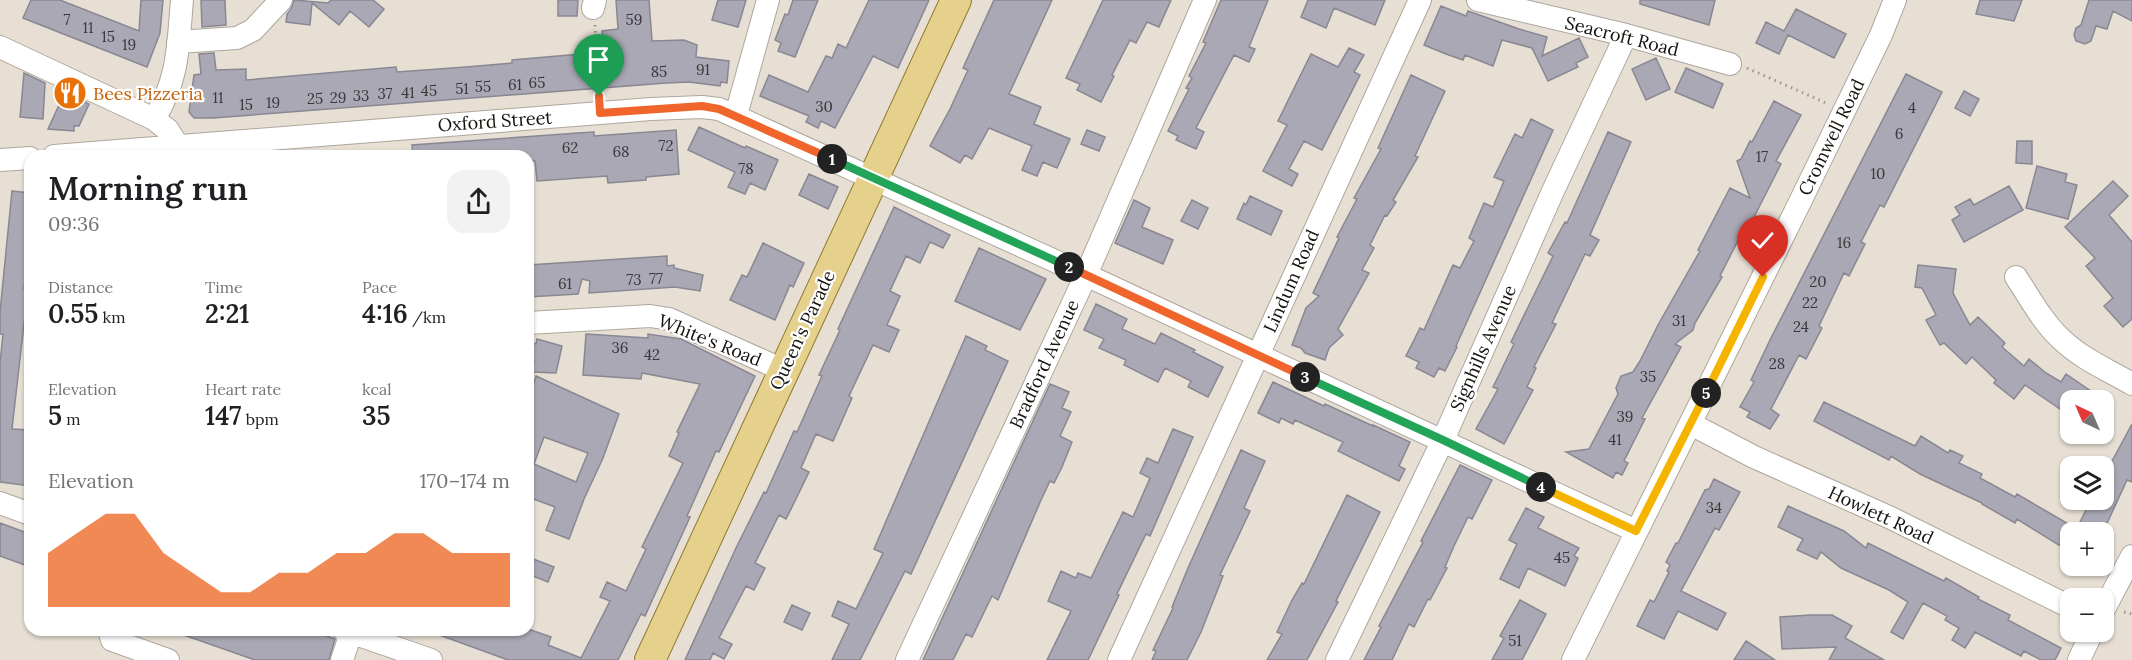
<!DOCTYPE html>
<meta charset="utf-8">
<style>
:root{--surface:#fff;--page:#f2f2f2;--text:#202124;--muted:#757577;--accent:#ea580c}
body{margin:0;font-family:Lora,serif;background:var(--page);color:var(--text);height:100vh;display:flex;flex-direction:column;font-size:22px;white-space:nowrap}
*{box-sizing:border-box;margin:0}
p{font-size:20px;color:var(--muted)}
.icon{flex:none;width:33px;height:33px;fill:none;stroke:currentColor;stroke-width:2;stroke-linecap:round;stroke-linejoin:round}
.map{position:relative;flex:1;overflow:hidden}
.side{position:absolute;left:24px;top:150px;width:510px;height:486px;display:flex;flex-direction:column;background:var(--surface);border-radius:18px;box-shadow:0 2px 4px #0004}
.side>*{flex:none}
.needle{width:39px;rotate:316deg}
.controls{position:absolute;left:2060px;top:390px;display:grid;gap:12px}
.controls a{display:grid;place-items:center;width:54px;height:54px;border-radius:12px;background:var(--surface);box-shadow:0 2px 4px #0004;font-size:30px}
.pin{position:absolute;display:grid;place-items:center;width:51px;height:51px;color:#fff;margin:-62px -26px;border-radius:50% 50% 50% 0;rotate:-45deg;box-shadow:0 0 6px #0007}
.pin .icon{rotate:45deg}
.km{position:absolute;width:30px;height:30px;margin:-15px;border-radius:50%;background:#222;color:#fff;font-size:16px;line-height:30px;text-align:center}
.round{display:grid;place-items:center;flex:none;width:63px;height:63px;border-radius:18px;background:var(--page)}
.headline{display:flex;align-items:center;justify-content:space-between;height:102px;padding:0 24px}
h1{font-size:33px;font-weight:600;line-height:45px}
.figures{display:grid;grid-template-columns:repeat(3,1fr);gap:9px;height:102px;padding:6px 24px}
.figures div{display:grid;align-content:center}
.figures b{font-size:26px;font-weight:600}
.figures small{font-size:16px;font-weight:400}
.figures p{font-size:16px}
.chart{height:168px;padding:12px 24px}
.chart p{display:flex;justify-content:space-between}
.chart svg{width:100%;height:108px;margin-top:6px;fill:var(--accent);opacity:.7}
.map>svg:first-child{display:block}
.building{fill:#a9a8b4;stroke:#888792;stroke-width:1.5;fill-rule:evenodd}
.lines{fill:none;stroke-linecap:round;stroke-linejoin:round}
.minor-casing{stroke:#aea69c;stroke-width:24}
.major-casing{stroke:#907a2e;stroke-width:32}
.path{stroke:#9d978e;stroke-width:3;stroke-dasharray:1.5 4.5;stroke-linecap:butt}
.minor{stroke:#fff;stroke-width:22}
.major{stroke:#e5d18c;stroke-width:30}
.split-1-casing{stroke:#fff;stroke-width:12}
.split-2-casing{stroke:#fff;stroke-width:12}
.split-3-casing{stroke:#fff;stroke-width:12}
.split-4-casing{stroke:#fff;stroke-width:12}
.split-5-casing{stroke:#fff;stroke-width:12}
.split-6-casing{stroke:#fff;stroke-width:12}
.split-1{stroke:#f0652b;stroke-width:8}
.split-2{stroke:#22a559;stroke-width:8}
.split-3{stroke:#f0652b;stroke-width:8}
.split-4{stroke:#22a559;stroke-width:8}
.split-5{stroke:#f5b400;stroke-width:8}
.split-6{stroke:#f5b400;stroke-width:8}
.labels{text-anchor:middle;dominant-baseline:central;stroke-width:4.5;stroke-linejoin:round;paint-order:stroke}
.number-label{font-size:15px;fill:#3a3838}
.street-label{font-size:18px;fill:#15120e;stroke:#fff}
.food-label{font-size:18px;fill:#c56008;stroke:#fff;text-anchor:start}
</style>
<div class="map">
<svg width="2132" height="660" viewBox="0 0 2132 660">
<rect width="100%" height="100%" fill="#e7dfd4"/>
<path class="building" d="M31 0H60L139 31 141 0H163L160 33 147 67 23 18Z
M201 0H225L226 25 202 27Z
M294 0 328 3 331 0H373L384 9 369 27 350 11 339 25 312 3 310 25 286 22 287 14 291 9Z
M558 0H578L577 16H558Z
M616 0H649L652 41 684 40 697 45 696 57 729 61 727 83 721 82 720 86 689 82 666 83 213 118H194L189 112 194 75 201 74 199 54 214 53 216 70 246 69V80L396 67 397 72 466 67 512 63V60L604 52 602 31 618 29Z
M718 0H746L738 27 712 20Z
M793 0H818L795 57 778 51 781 43 775 40 785 14 788 15Z
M869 0H929L898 68 873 56 835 128 821 121 818 128 806 122 809 116 760 96 769 75 808 92 826 56 832 58 838 44 846 48Z
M994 0H1052L1009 94 1041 107 1034 124 1070 139 1057 168 1043 162 1037 176 1022 170 1032 146 989 128 972 159 965 155 960 163 930 146 950 109 968 70 963 68Z
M1103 0H1171L1159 27 1147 22 1136 43 1130 40 1112 75 1114 76 1101 102 1077 90 1080 84 1066 78Z
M1221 0H1268L1249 47 1255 49 1249 62 1234 55 1196 128 1204 132 1196 149 1176 140 1178 136 1168 131 1189 89 1186 88 1192 78 1189 76 1206 43 1203 42Z
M1308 0H1385L1375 25 1334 8 1326 28 1301 17Z
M1640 0H1715L1709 25 1640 4Z
M1980 0H2022L2014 21 1976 14Z
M2089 0H2132V21L2113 11 2107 29 2096 26 2091 41 2085 44 2076 41 2074 35 2076 28 2081 25Z
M1441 6 1466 16 1468 11 1519 29 1547 37 1542 56 1579 38 1588 57 1576 63 1578 67 1548 81 1532 48 1502 40 1493 66 1465 55 1463 60 1446 54 1424 45Z
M1796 9 1846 34 1834 58 1788 35 1779 54 1756 43 1766 22 1784 31Z
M1349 48 1364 55 1354 72 1360 75 1322 150 1304 141 1289 169 1298 174 1292 186 1263 171 1287 125 1278 121 1311 54 1338 67Z
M1656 58 1670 89 1646 100 1632 69Z
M1686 68 1723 84 1713 108 1675 92Z
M24 73 45 83 43 119 20 117Z
M1906 74 1942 92 1884 207 1880 205 1861 242 1865 244 1849 276 1844 273 1819 326 1822 328 1806 359 1799 355 1771 409 1779 415 1770 429 1747 417 1750 412 1740 407 1754 382 1751 380 1770 340Z
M1411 75 1445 91 1415 156 1418 157 1393 200 1396 202 1387 216 1385 215 1370 245 1374 248 1362 270 1369 273 1338 329 1343 335 1329 348 1325 360 1305 353 1301 348 1292 345 1306 308 1319 296 1313 293 1339 238 1337 237 1357 199 1354 198 1381 149 1378 148Z
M1964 91 1979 99 1970 116 1955 108Z
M65 92 89 104 79 126H74V131L48 129Z
M1774 101 1801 115 1776 161 1781 164 1751 223 1748 221 1720 276 1722 277 1695 323 1693 330 1675 344 1681 347 1642 418 1645 419 1624 461 1628 463 1622 475 1616 472 1613 478 1566 452 1589 449 1618 394 1616 388 1621 376 1633 372 1640 361 1658 325 1700 251 1698 250 1730 188 1750 198 1737 161 1741 159 1750 141 1752 142Z
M1531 119 1553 130 1456 346 1457 347 1445 371 1439 368 1434 377 1416 368 1419 362 1406 356 1420 328 1424 330 1453 265 1460 268 1474 241 1469 238 1484 203 1493 207 1504 181 1494 177 1515 134 1522 138Z
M699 127 745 148 746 146 778 160 765 190 750 183 745 194 728 187 735 172 688 150Z
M676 130 679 174 646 177V180L608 183 607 176 537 181 535 161H528V156H413L412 145 578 133 594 132V136Z
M1087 130 1105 137 1099 151 1081 144Z
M1608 132 1631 142 1590 235 1599 240 1590 256 1585 254 1552 323 1556 324 1534 367 1536 368 1527 387 1533 390 1504 444 1476 429 1498 389 1493 387 1514 344 1511 342 1553 256 1548 253 1565 222 1567 223Z
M2017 141H2032V164L2016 163Z
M2037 166 2067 174 2065 182 2077 185 2068 219 2026 208Z
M809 174 838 187 828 209 799 195Z
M2113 181 2128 196 2109 215 2132 242V319L2123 327 2104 306 2113 298 2086 266 2095 258 2065 227Z
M2009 186 2023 210 1964 242 1952 220 1960 215 1955 207 1970 199 1974 205Z
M12 191 30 193V237L24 289H28L12 429 30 430V486L0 482V363L3 334H0V312Z
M1250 196 1282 211 1271 235 1237 219 1244 203 1246 205Z
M1134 200 1150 208 1142 227 1173 240 1163 264 1115 243Z
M1192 200 1208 208 1198 229 1181 221Z
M894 207 950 235 943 248 930 242 920 263 906 256 890 291 900 296 887 325 899 330 889 352 873 345 849 396 852 398 833 441 816 434 801 468 809 472 795 501 786 519 779 515 755 563 765 568 754 590 746 586 719 638 732 644 724 659 713 653 710 660H685L736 548 764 492 766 493 794 431 797 432 822 376 819 375 840 330 838 329Z
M763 243 804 263 793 287 790 285 775 320 730 300 742 275 747 277Z
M979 248 1046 279 1020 330 955 301Z
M667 256V266L674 265V268L703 275 700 291 675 287 589 293 590 281 582 279 578 294 528 297V265Z
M1918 265 1956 269 1953 293 1970 325 1978 317 2005 343 2002 347 2024 366 2029 359 2046 373 2061 382 2066 374 2104 400H2080L2070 395 2060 409 2025 385 2014 399 1994 383 1996 380 1972 357 1966 364 1944 343 1940 345 1926 320 1936 315 1922 288 1915 287Z
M1096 304 1127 319 1122 329 1155 344 1161 333 1195 350 1193 352 1223 367 1208 397 1188 387 1191 381 1165 368 1158 382 1124 365 1126 360 1099 348 1104 339 1084 330Z
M586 334 648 338V334L681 339 755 376 719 452 716 451 687 516 690 517 645 616 641 614 618 660H508L431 632V630H531L551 637 548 645 581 658 610 601 600 597 607 582 626 591 646 549 642 547 683 463 669 456 679 433 677 432 700 384 642 373 641 379 583 375Z
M966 336 987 346 985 350 1008 361 911 574 905 571 860 660H832L849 624 832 616 838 601 856 609 883 553 874 549Z
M537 339 562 346 556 373 531 372 534 360 528 359V341L536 344Z
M536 376 619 414 603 458 584 499 569 539 546 530 555 507 528 497V400ZM544 437 588 453 576 482 534 464Z
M1273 382 1324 406 1325 404 1373 426V425L1410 442 1399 466 1405 469 1399 481 1338 451 1343 442 1295 420 1293 424 1281 418 1279 423 1258 413Z
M1050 384 1069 392 1062 408 1071 412 1060 436 1072 442 1062 467 1054 483 1050 481 1041 500 998 600 992 596 972 637 966 634 953 660H923Z
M1824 402 1915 446 1921 436 1948 453 1950 450 1963 456 1959 463 1982 474 1980 478 2015 497 2017 494 2070 525V552L2017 519 2015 523 1982 504V503L1920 474 1891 456 1889 460 1814 421Z
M2132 424V482L2127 480 2103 532H2075L2091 500H2103L2110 480 2104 476Z
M1173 429 1193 437 1150 536 1146 534 1117 594 1119 595 1088 660H1047L1071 611 1048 601 1061 571 1076 578 1078 573 1091 578 1123 512 1133 517 1150 478 1140 473 1147 458 1158 463Z
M1241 450 1265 461 1244 508 1250 511 1220 575 1223 576 1201 632 1187 660H1152L1156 651 1153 650 1173 608 1172 607 1188 568Z
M1460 465 1492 480 1472 519 1468 517 1454 546 1445 567 1447 568 1430 600 1428 599 1414 627 1409 624 1392 660H1364L1381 627 1379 626 1423 542 1421 541Z
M1714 479 1740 492 1719 530 1715 528 1681 591 1726 613 1717 630 1678 611 1664 639 1637 626 1650 600 1654 602 1669 572 1667 571 1670 565 1666 562 1676 543H1678L1705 490 1709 489Z
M1347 495 1380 512 1336 601 1338 602 1307 660H1267L1282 634 1277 632 1292 600 1302 583 1304 584Z
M1788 506 1844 531 1866 548 1868 543 1944 581 1946 578 1979 597 1978 599 2010 615 2008 620 2061 648 2055 660H2041L2024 651 2021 656 1975 632 1965 648 1952 640 1959 628 1945 620 1947 616 1923 603 1903 639 1891 632 1908 602 1889 590 1841 568 1821 552 1817 559 1797 550 1803 539 1778 527Z
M1526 508 1544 517 1538 528 1579 548 1574 556 1578 558 1565 586 1528 568 1519 588 1500 579 1517 544 1509 540Z
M0 523 30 534V567L0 556Z
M528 557 554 567 548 582 528 574Z
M1520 600 1546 614 1522 660H1492L1504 638 1500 636Z
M792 605 810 613 802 630 784 622Z
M1811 615H1832L1852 626 1845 638 1884 660H1829L1836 647 1782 649 1780 617Z
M175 630H309L335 639 329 660H255L175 632Z
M1746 641 1775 660H1734Z"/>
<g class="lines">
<defs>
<path id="minor" d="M1478 0 1626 35 1730 64
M593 8 595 0
M178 42 237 38 253 30 281 0
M0 47 154 119 168 130 178 146
M736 115 768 0
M154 119C179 79 178 45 182 0
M54 156 651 109 702 107 719 109 1086 275 1636 531
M0 160 30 158
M2016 277C2030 298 2042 321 2060 338 2080 358 2108 370 2132 384
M528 323 650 316 669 319 783 370
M1691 424 1754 457 1891 518 2070 607
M0 503 30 514
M2103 611 2132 556
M109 630 112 640 168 660
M344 630 431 660
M342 660 352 630
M907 660 1086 275 1205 0
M1119 660 1420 0
M1337 660 1443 440 1553 191 1626 35
M1573 660 1799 204 1881 35 1895 0
M2079 660 2092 632"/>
<path id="major" d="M650 660 956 0"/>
</defs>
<use href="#minor" class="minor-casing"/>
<use href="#major" class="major-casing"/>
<path class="path" d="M595 25 599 93
M1747 68 1826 103
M2124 612 2132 614"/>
<use href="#minor" class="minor"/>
<use href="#major" class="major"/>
</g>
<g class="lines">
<defs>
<path id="split-1" d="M599 96 600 113 702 106 719 109 832 159"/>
<path id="split-2" d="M832 159 1069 267"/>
<path id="split-3" d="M1069 267 1305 377"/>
<path id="split-4" d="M1305 377 1443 440 1541 487"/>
<path id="split-5" d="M1541 487 1636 531 1706 393"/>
<path id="split-6" d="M1706 393 1763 277"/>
</defs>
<use href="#split-1" class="split-1-casing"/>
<use href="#split-2" class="split-2-casing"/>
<use href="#split-3" class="split-3-casing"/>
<use href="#split-4" class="split-4-casing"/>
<use href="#split-5" class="split-5-casing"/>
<use href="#split-6" class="split-6-casing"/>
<use href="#split-1" class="split-1"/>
<use href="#split-2" class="split-2"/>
<use href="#split-3" class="split-3"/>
<use href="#split-4" class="split-4"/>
<use href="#split-5" class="split-5"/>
<use href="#split-6" class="split-6"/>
</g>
<defs>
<symbol id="restaurant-disc" viewBox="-11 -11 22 22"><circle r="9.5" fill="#e8710a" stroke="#fff"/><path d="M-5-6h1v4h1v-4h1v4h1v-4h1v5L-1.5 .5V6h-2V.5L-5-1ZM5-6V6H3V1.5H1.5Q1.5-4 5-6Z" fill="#fff"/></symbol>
</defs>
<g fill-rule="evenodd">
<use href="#restaurant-disc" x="51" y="74" width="38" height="38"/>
</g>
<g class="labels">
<g class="number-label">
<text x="67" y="19">7</text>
<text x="634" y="19">59</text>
<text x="88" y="27">11</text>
<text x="108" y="36">15</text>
<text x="129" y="44">19</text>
<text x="703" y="69">91</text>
<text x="659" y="71">85</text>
<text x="537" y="82">65</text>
<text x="515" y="84">61</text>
<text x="483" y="86">55</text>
<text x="462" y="88">51</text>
<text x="429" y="90">45</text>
<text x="408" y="92">41</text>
<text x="385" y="93">37</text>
<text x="361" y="95">33</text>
<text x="218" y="97">11</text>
<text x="338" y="97">29</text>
<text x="315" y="98">25</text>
<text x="273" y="102">19</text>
<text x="246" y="104">15</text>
<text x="824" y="106">30</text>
<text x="1912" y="107">4</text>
<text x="1899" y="133">6</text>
<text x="666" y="145">72</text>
<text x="570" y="147">62</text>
<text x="621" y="151">68</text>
<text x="1762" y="156">17</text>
<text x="746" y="168">78</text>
<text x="1878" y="173">10</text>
<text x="1844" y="242">16</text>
<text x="656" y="278">77</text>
<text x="634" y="279">73</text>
<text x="1818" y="281">20</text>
<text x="565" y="283">61</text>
<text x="1810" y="302">22</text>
<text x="1679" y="320">31</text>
<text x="1801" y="326">24</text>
<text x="620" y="347">36</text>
<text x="652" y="354">42</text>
<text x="1777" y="363">28</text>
<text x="1648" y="376">35</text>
<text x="1625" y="416">39</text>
<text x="1615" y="439">41</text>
<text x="1714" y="507">34</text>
<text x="1562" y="557">45</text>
<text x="1515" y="640">51</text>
</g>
<g class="street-label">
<text transform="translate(1622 36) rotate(14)">Seacroft Road</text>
<text transform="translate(495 121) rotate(-4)">Oxford Street</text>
<text transform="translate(1831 137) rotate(-64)">Cromwell Road</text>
<text transform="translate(1291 281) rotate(-66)">Lindum Road</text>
<text transform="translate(802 330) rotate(-65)">Queen's Parade</text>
<text transform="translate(710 340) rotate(22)">White's Road</text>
<text transform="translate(1483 348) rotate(-66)">Signhills Avenue</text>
<text transform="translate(1044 364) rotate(-65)">Bradford Avenue</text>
<text transform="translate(1881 515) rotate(25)">Howlett Road</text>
</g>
<g class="food-label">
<text x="93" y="93">Bees Pizzeria</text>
</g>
</g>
</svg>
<div class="controls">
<a><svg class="needle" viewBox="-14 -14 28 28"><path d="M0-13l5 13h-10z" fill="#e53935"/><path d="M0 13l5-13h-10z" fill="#757577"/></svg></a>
<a><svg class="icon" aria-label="layers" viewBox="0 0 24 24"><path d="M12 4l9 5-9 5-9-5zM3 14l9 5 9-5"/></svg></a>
<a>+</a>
<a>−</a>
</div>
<div class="pin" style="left:599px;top:96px;background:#1e9e55"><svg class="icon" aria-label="arrive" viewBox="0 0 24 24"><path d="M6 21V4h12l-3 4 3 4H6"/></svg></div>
<div class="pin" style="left:1763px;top:277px;background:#d93025"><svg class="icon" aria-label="check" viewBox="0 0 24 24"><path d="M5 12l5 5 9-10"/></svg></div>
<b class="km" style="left:832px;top:159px">1</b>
<b class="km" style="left:1069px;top:267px">2</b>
<b class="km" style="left:1305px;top:377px">3</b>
<b class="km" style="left:1541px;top:487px">4</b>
<b class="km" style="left:1706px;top:393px">5</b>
<section class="side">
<div class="headline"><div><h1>Morning run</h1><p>09:36</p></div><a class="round"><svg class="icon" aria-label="share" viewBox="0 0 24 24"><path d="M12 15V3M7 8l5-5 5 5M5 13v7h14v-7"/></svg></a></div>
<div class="figures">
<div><p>Distance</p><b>0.55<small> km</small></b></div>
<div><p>Time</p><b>2:21</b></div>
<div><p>Pace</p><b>4:16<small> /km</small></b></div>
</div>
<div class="figures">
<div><p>Elevation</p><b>5<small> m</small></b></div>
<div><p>Heart rate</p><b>147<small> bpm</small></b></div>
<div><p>kcal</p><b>35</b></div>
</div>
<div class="chart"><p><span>Elevation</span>170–174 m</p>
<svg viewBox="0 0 160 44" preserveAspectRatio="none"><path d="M0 44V22L10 14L20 6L30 6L40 22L50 30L60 38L70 38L80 30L90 30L100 22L110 22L120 14L130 14L140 22L150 22L160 22V44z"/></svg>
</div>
</section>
</div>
